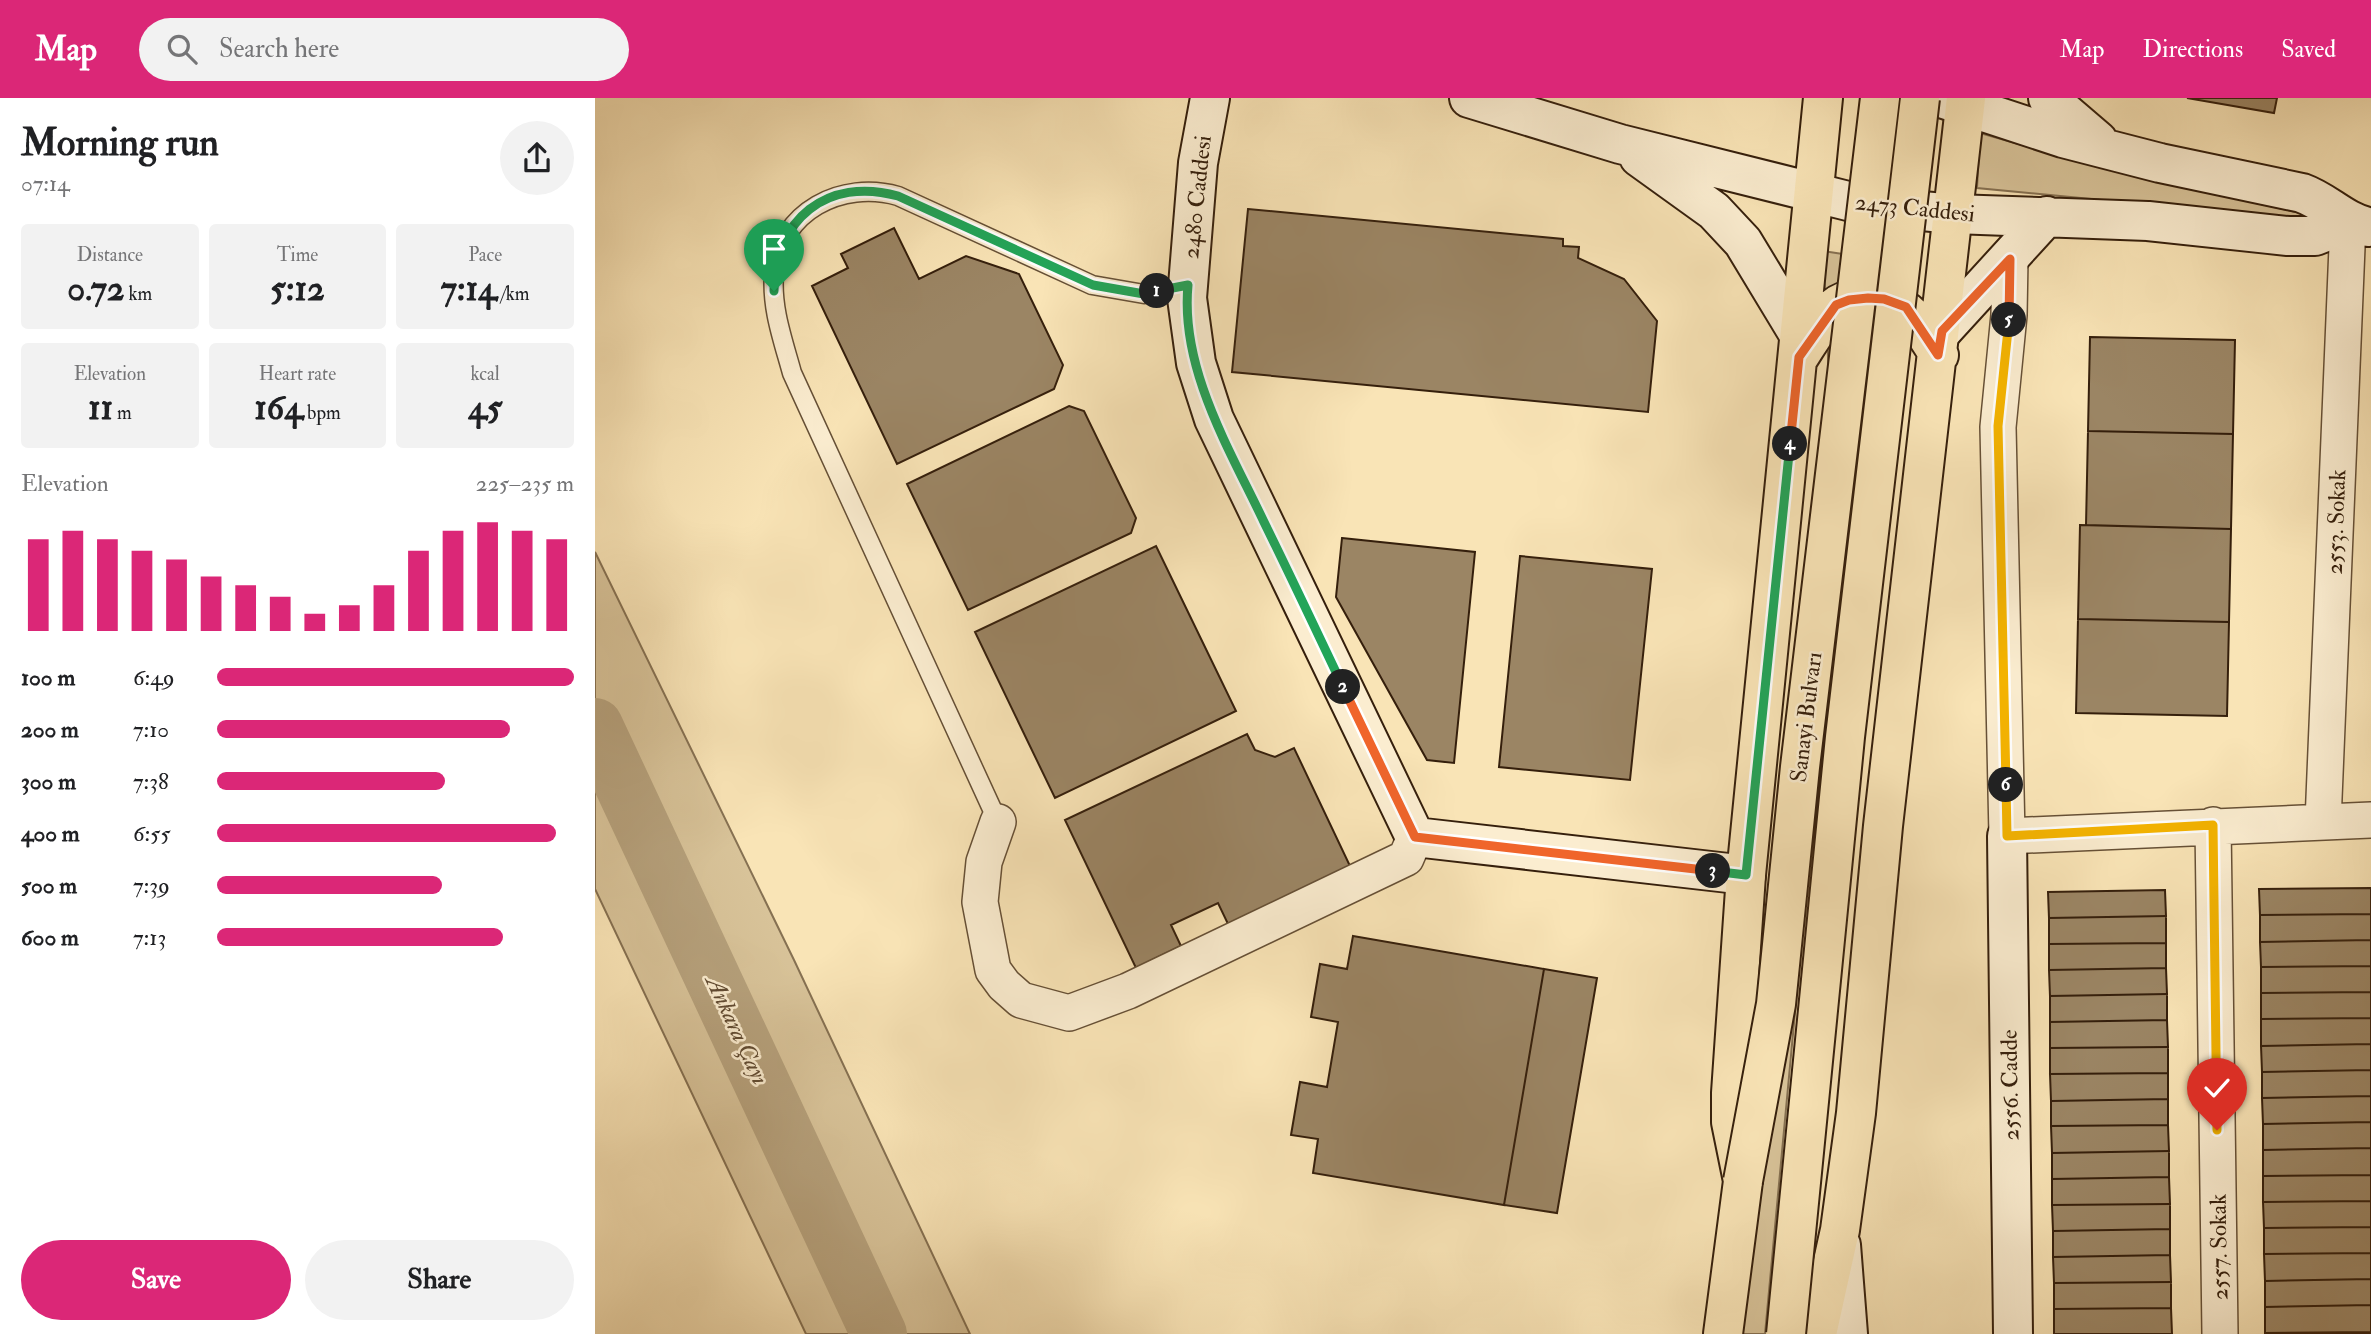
<!DOCTYPE html>
<meta charset="utf-8">
<style>
:root{--surface:#fff;--page:#f2f2f2;--text:#202124;--muted:#757577;--accent:#db2777}
body{margin:0;font-family:"IM FELL Double Pica",serif;background:var(--page);color:var(--text);height:100vh;display:flex;flex-direction:column;font-size:26px;white-space:nowrap}
*{box-sizing:border-box;margin:0}
p{font-size:23px;color:var(--muted)}
.icon{flex:none;width:38px;height:38px;fill:none;stroke:currentColor;stroke-width:2;stroke-linecap:round;stroke-linejoin:round}
.map{position:relative;flex:1;overflow:hidden}
.panel{display:flex;flex-direction:column;background:var(--surface);width:595px}
.panel>*{flex:none}
.pin{position:absolute;display:grid;place-items:center;width:60px;height:60px;color:#fff;margin:-72px -30px;border-radius:50% 50% 50% 0;rotate:-45deg;box-shadow:0 0 7px #0007}
.pin .icon{rotate:45deg}
.km{position:absolute;width:35px;height:35px;margin:-18px;border-radius:50%;background:#222;color:#fff;font-size:19px;line-height:35px;text-align:center}
.round{display:grid;place-items:center;flex:none;width:74px;height:74px;border-radius:37px;background:var(--page)}
.overview{display:flex;align-items:center;justify-content:space-between;height:119px;padding:0 21px}
h1{font-size:38px;font-weight:700;line-height:52px}
.figures{display:grid;grid-template-columns:repeat(3,1fr);gap:10px;height:119px;padding:7px 21px}
.figures div{display:grid;align-content:center;border-radius:7px;background:var(--page);text-align:center}
.figures b{font-size:35px;font-weight:700}
.figures small{font-size:19px;font-weight:400}
.figures p{font-size:19px}
.chart{height:196px;padding:14px 21px}
.chart p{display:flex;justify-content:space-between}
.chart svg{width:100%;height:126px;margin-top:7px;stroke:var(--accent);stroke-width:6}
.primary-button{display:flex;gap:14px;margin-top:auto;padding:14px 21px}
.primary-button a{flex:1;height:80px;border-radius:42px;background:var(--accent);color:#fff;font-size:28px;font-weight:700;line-height:80px;text-align:center}
.primary-button a+a{background:var(--page);color:var(--text)}
ul{padding:0 21px;list-style:none;font-size:23px}
li{display:grid;grid-template-columns:112px 84px 1fr;align-items:center;height:52px}
li i{height:18px;border-radius:9px;background:var(--accent)}
header{display:flex;align-items:center;gap:42px;box-sizing:border-box;height:98px;padding:0 35px;background:var(--accent);color:#fff}
header strong{font-size:33px}
nav{display:flex;gap:38px;margin-inline-start:auto;font-size:24px}
.search{width:490px;height:63px;background:var(--page);display:flex;align-items:center;gap:18px;box-sizing:border-box;padding:0 24px;border-radius:38px;color:var(--muted);font-size:26px}
main{display:flex;flex:1;min-height:0}
.map>svg:first-child{display:block}
.green{fill:#d8c399;stroke:#867152;stroke-width:2}
.lines{fill:none;stroke-linecap:round;stroke-linejoin:round}
.river{stroke:#b6a17c;stroke-width:56}
.building{fill:#9b8564;stroke:#351f0c;stroke-width:2}
.lane-casing{stroke:#665036;stroke-width:21}
.street-casing{stroke:#665036;stroke-width:38}
.secondary-casing{stroke:#351f0c;stroke-width:42}
.primary-casing{stroke:#351f0c;stroke-width:42}
.lane{stroke:#fbedd0;stroke-width:18}
.street{stroke:#fbedd0;stroke-width:35}
.secondary{stroke:#fbedd0;stroke-width:38}
.primary{stroke:#f9e4b6;stroke-width:38}
.primary-bridge-casing{stroke:#351f0c;stroke-width:42;stroke-linecap:butt}
.primary-bridge{stroke:#f9e4b6;stroke-width:38}
.split-1-casing{stroke:#fff;stroke-width:14}
.split-2-casing{stroke:#fff;stroke-width:14}
.split-3-casing{stroke:#fff;stroke-width:14}
.split-4-casing{stroke:#fff;stroke-width:14}
.split-5-casing{stroke:#fff;stroke-width:14}
.split-6-casing{stroke:#fff;stroke-width:14}
.split-7-casing{stroke:#fff;stroke-width:14}
.split-1{stroke:#22a559;stroke-width:9}
.split-2{stroke:#22a559;stroke-width:9}
.split-3{stroke:#f0652b;stroke-width:9}
.split-4{stroke:#22a559;stroke-width:9}
.split-5{stroke:#f0652b;stroke-width:9}
.split-6{stroke:#f5b400;stroke-width:9}
.split-7{stroke:#f5b400;stroke-width:9}
.labels{text-anchor:middle;dominant-baseline:central;stroke-width:5;stroke-linejoin:round;paint-order:stroke}
.street-label{font-size:23px;fill:#351f0c;stroke:#fbedd0}
.water-label{font-size:24px;font-style:italic;fill:#624c33;stroke:#fbedd0}
</style>
<header>
<strong>Map</strong>
<div class="search"><svg class="icon" aria-label="search" viewBox="0 0 24 24"><circle cx="10" cy="10" r="6"/><path d="M15 15l6 6"/></svg>Search here</div>
<nav><a>Map</a><a>Directions</a><a>Saved</a></nav>
</header>
<main>
<section class="panel">
<div class="overview"><div><h1>Morning run</h1><p>07:14</p></div><a class="round"><svg class="icon" aria-label="share" viewBox="0 0 24 24"><path d="M12 15V3M7 8l5-5 5 5M5 13v7h14v-7"/></svg></a></div>
<div class="figures">
<div><p>Distance</p><b>0.72<small> km</small></b></div>
<div><p>Time</p><b>5:12</b></div>
<div><p>Pace</p><b>7:14<small> /km</small></b></div>
</div>
<div class="figures">
<div><p>Elevation</p><b>11<small> m</small></b></div>
<div><p>Heart rate</p><b>164<small> bpm</small></b></div>
<div><p>kcal</p><b>45</b></div>
</div>
<div class="chart"><p><span>Elevation</span>225–235 m</p>
<svg viewBox="0 0 160 44" preserveAspectRatio="none"><path d="M5 44V12M15 44V9M25 44V12M35 44V16M45 44V19M55 44V25M65 44V28M75 44V32M85 44V38M95 44V35M105 44V28M115 44V16M125 44V9M135 44V6M145 44V9M155 44V12"/></svg>
</div>
<ul>
<li><b>100 m</b>6:49<i style="width:100%"></i></li>
<li><b>200 m</b>7:10<i style="width:82%"></i></li>
<li><b>300 m</b>7:38<i style="width:64%"></i></li>
<li><b>400 m</b>6:55<i style="width:95%"></i></li>
<li><b>500 m</b>7:39<i style="width:63%"></i></li>
<li><b>600 m</b>7:13<i style="width:80%"></i></li>
</ul>
<div class="primary-button"><a>Save</a><a>Share</a></div>
</section>
<div class="map">
<svg width="1776" height="1236" viewBox="0 0 1776 1236">
<rect width="100%" height="100%" fill="#f9e4b6"/>
<filter id="stains"><feTurbulence type="fractalNoise" baseFrequency=".00286" numOctaves="4"/><feColorMatrix values="0 0 0 0 .2 0 0 0 0 .09 0 0 0 0 .02 0 0 0 .5 -.17"/></filter>
<radialGradient id="worn" r=".72"><stop offset=".6" stop-color="#630" stop-opacity="0"/><stop offset="1" stop-color="#630" stop-opacity=".3"/></radialGradient>
<path class="green" d="M1385 35 1503 69 1714 117V122L1382 90Z
M1228 153 1287 162 1269 241 1212 786 1170 1236H1145L1234 281Z
M0 454 199 862 375 1236H211L0 791Z"/>
<g class="lines">
<path class="river" d="M0 628 284 1236"/>
</g>
<path class="building" d="M1592 0H1682L1679 15Z
M653 111 968 141V148L984 149 983 160 1029 181 1062 223 1053 314 637 274Z
M299 130 324 181 371 158 424 176 468 267 459 291 302 366 217 188 253 170 246 156Z
M1495 239 1640 242 1638 336 1493 333Z
M474 308 489 313 541 420 536 435 373 512 312 386Z
M1493 333 1638 336 1636 431 1491 427Z
M1485 427 1636 431 1634 524 1483 521Z
M747 440 880 454 859 665 832 662 741 499Z
M561 448 641 613 460 700 380 534Z
M925 458 1057 471 1035 682 904 669Z
M1483 521 1634 524 1632 618 1481 615Z
M652 636 660 652 680 659 699 650 755 768 633 826 623 805 576 827 586 848 541 870 470 722Z
M1776 790V816L1665 817 1664 791Z
M1570 792 1571 818 1454 820 1453 794Z
M1776 816V842L1665 844V817Z
M1571 818V845L1454 846V820Z
M758 838 949 871 909 1107 718 1075 723 1041 696 1037 705 984 732 989 743 924 716 919 725 866 752 871Z
M1776 842V868L1666 869 1665 844Z
M1571 845V870L1454 872V846Z
M1776 868V894L1666 895V869Z
M1571 870 1572 896 1455 898 1454 872Z
M949 871 1002 880 962 1115 909 1107Z
M1776 894V920L1666 921V895Z
M1572 896V922L1455 924V898Z
M1776 920V946L1666 948V921Z
M1572 922 1573 949 1455 950V924Z
M1776 946V972L1667 974 1666 948Z
M1573 949V975L1455 976V950Z
M1776 972V998L1667 1000V974Z
M1573 975V1001L1456 1003 1455 976Z
M1776 998V1024L1668 1026 1667 1000Z
M1573 1001V1027L1456 1028V1003Z
M1776 1024V1050L1668 1052V1026Z
M1573 1027 1574 1053 1457 1055 1456 1028Z
M1776 1050V1077L1668 1078V1052Z
M1574 1053V1079L1457 1081V1055Z
M1776 1077V1103L1668 1104V1078Z
M1574 1079 1575 1106 1457 1107V1081Z
M1776 1103V1129L1669 1130 1668 1104Z
M1575 1106V1131L1458 1133 1457 1107Z
M1776 1129V1155L1669 1156V1130Z
M1575 1131V1157L1458 1159V1133Z
M1776 1155V1181L1670 1183 1669 1156Z
M1575 1157 1576 1184 1459 1185 1458 1159Z
M1776 1181V1207L1670 1209V1183Z
M1576 1184V1210L1459 1211V1185Z
M1776 1207V1234L1670 1235V1209Z
M1576 1210 1577 1236H1459V1211Z
M1776 1234V1236H1670V1235Z"/>
<g class="lines">
<defs>
<path id="lane" d="M403 724 197 275C188 242 176 210 179 175 185 113 247 82 303 98L497 187 549 196 593 187"/>
<path id="street" d="M1415 161 1414 217 1403 329 1412 738 1776 722
M403 724 389 764 385 804 398 872 409 887 426 902 474 915 533 893 811 760 820 739
M1728 724 1753 125
M1618 727 1625 1236"/>
<path id="secondary" d="M615 0 603 65 592 200 601 265 619 321 820 739 1151 777
M874 0 1025 46 1253 103 1295 110 1359 116 1553 123 1693 138H1720L1753 125
M1346 0 1468 40 1565 65 1707 95C1732 104 1747 123 1773 129
M1453 0 1503 43
M1044 59 1119 113 1148 144 1206 240
M1347 233 1452 118
M1412 738 1418 1236
M1246 1147 1253 1236"/>
<path id="primary" d="M1204 259C1215 242 1226 223 1240 209 1247 203 1256 201 1265 200 1308 196 1324 225 1344 257
M1128 1236 1148 1083 1136 1024V995L1151 777 1228 0
M1222 1236 1245 1132 1261 1015 1288 728 1371 0"/>
</defs>
<use href="#lane" class="lane-casing"/>
<use href="#street" class="street-casing"/>
<use href="#secondary" class="secondary-casing"/>
<use href="#primary" class="primary-casing"/>
<use href="#lane" class="lane"/>
<use href="#street" class="street"/>
<use href="#secondary" class="secondary"/>
<use href="#primary" class="primary"/>
<defs>
<path id="primary-bridge" d="M1148 1083 1181 906 1205 669 1285 0
M1191 1236 1250 639 1325 0"/>
</defs>
<use href="#primary-bridge" class="primary-bridge-casing"/>
<use href="#primary-bridge" class="primary-bridge"/>
</g>
<g class="lines">
<defs>
<path id="split-1" d="M179 193C179 122 232 78 303 98L498 187 549 196 562 193"/>
<path id="split-2" d="M562 193 593 187C585 271 635 352 669 424 696 479 722 534 748 589"/>
<path id="split-3" d="M748 589 820 739 1118 773"/>
<path id="split-4" d="M1118 773 1151 777 1195 346"/>
<path id="split-5" d="M1195 346 1204 259 1241 207 1254 202 1273 200 1289 201 1311 209 1343 257 1347 233 1415 161 1414 222"/>
<path id="split-6" d="M1411 687 1403 328 1414 222"/>
<path id="split-7" d="M1411 687 1412 738 1618 727 1622 1032"/>
</defs>
<use href="#split-1" class="split-1-casing"/>
<use href="#split-2" class="split-2-casing"/>
<use href="#split-3" class="split-3-casing"/>
<use href="#split-4" class="split-4-casing"/>
<use href="#split-5" class="split-5-casing"/>
<use href="#split-6" class="split-6-casing"/>
<use href="#split-7" class="split-7-casing"/>
<use href="#split-1" class="split-1"/>
<use href="#split-2" class="split-2"/>
<use href="#split-3" class="split-3"/>
<use href="#split-4" class="split-4"/>
<use href="#split-5" class="split-5"/>
<use href="#split-6" class="split-6"/>
<use href="#split-7" class="split-7"/>
</g>
<g class="labels">
<g class="street-label">
<text transform="translate(602 99) rotate(-84)">2480 Caddesi</text>
<text transform="translate(1320 110) rotate(6)">2473 Caddesi</text>
<text transform="translate(1741 424) rotate(-88)">2553. Sokak</text>
<text transform="translate(1211 619) rotate(-83)">Sanayi Bulvarı</text>
<text transform="translate(1415 987) rotate(-91)">2556. Cadde</text>
<text transform="translate(1624 1149) rotate(-91)">2557. Sokak</text>
</g>
<g class="water-label">
<text transform="translate(142 932) rotate(65)">Ankara Çayı</text>
</g>
</g>
<rect width="100%" height="100%" filter="url(#stains)"/>
<rect width="100%" height="100%" fill="url(#worn)"/>
</svg>
<div class="pin" style="left:179px;top:193px;background:#1e9e55"><svg class="icon" aria-label="arrive" viewBox="0 0 24 24"><path d="M6 21V4h12l-3 4 3 4H6"/></svg></div>
<div class="pin" style="left:1622px;top:1032px;background:#d93025"><svg class="icon" aria-label="check" viewBox="0 0 24 24"><path d="M5 12l5 5 9-10"/></svg></div>
<b class="km" style="left:562px;top:193px">1</b>
<b class="km" style="left:748px;top:589px">2</b>
<b class="km" style="left:1118px;top:773px">3</b>
<b class="km" style="left:1195px;top:346px">4</b>
<b class="km" style="left:1414px;top:222px">5</b>
<b class="km" style="left:1411px;top:687px">6</b>
</div>
</main>
